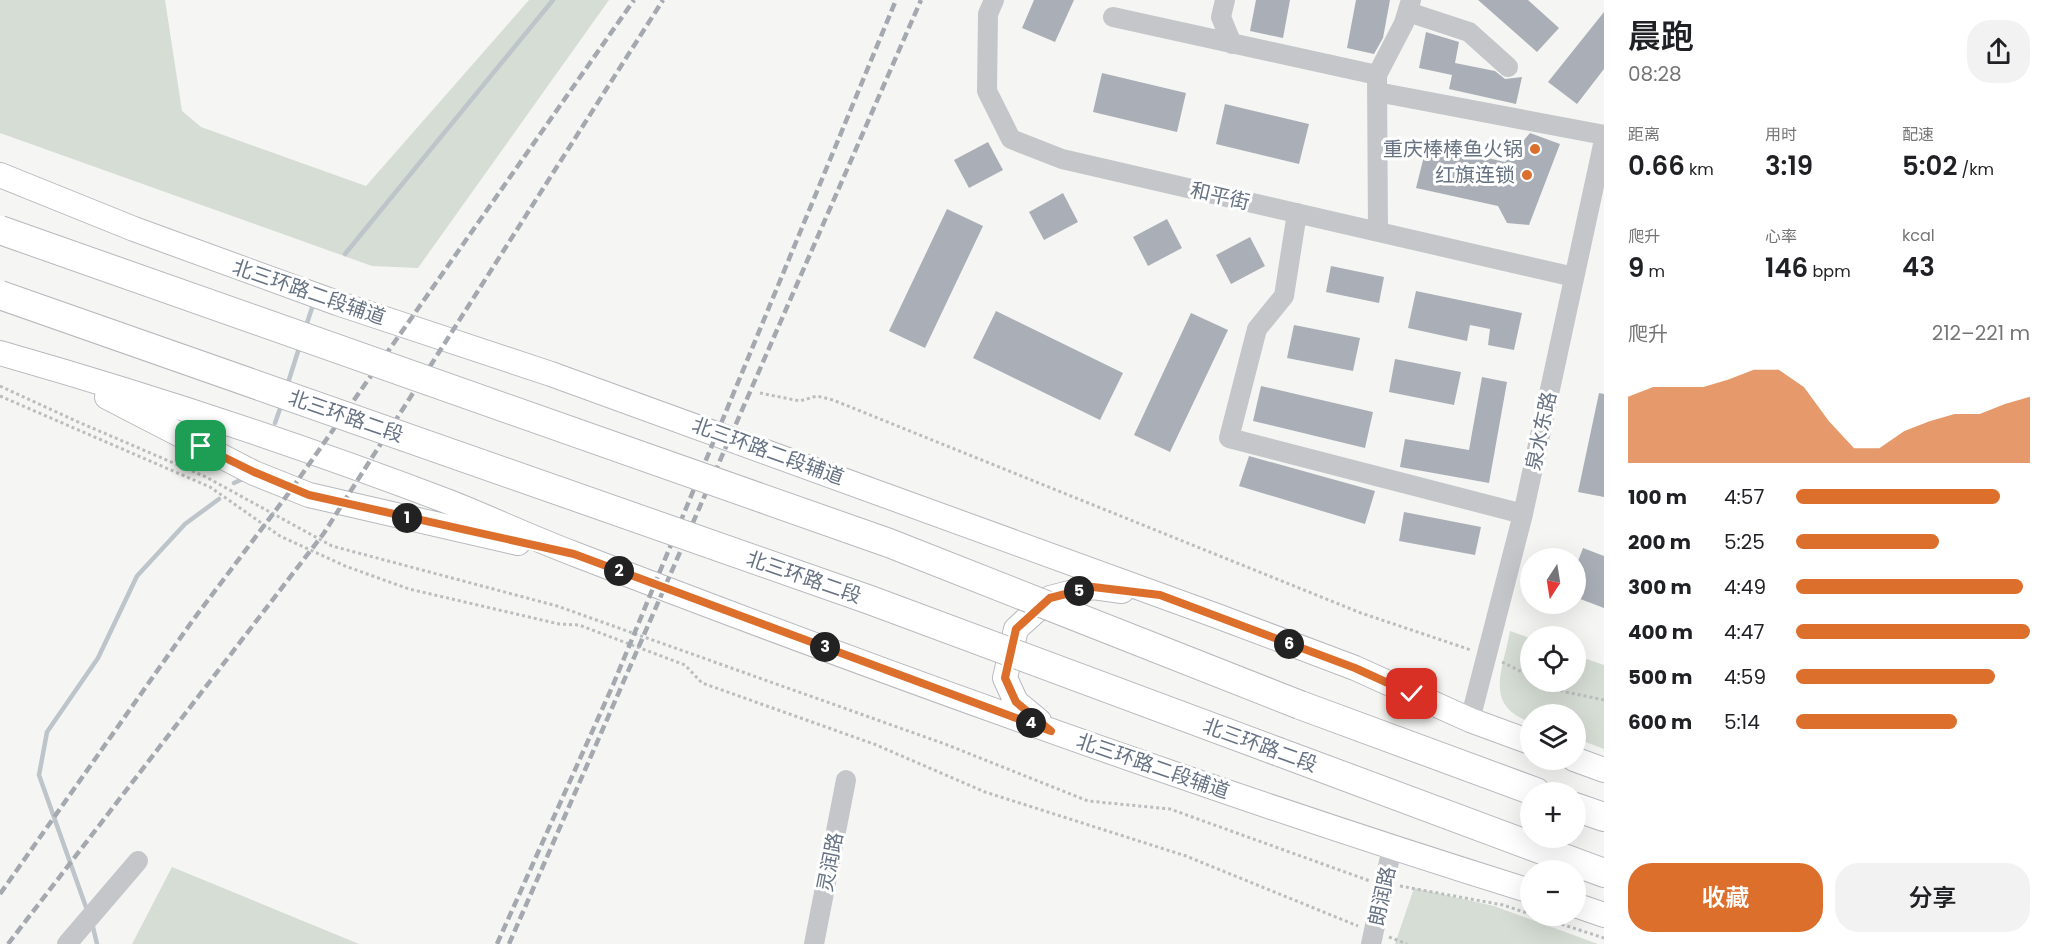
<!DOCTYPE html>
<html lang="zh">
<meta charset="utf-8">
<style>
:root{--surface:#fff;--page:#f2f2f2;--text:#202124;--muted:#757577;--accent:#dc6f2c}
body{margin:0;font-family:Poppins,"Noto Sans SC",sans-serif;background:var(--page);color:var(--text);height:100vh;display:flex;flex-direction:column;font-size:22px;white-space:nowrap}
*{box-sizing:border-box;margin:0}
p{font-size:20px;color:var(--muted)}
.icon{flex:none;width:33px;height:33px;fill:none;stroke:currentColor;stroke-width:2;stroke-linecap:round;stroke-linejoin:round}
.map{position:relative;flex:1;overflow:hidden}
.details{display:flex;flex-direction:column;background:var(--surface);width:450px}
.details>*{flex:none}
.needle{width:39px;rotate:192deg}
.tools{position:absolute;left:1520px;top:548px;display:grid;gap:12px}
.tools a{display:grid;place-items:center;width:66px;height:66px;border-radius:50%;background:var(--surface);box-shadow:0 6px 24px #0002;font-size:30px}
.pin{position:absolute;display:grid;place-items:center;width:51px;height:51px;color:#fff;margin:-26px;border-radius:12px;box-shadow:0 3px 9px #0006}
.km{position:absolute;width:30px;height:30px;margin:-15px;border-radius:50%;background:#222;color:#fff;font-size:16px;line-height:30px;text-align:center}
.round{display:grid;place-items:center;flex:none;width:63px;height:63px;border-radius:24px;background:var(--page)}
.headline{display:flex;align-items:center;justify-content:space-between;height:102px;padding:0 24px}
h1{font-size:33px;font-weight:600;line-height:45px}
.stats{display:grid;grid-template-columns:repeat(3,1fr);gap:9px;height:102px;padding:6px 24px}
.stats div{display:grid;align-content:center}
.stats b{font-size:26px;font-weight:600}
.stats small{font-size:16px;font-weight:400}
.stats p{font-size:16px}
.chart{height:168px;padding:12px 24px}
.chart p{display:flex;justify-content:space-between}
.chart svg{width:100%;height:108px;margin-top:6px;fill:var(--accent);opacity:.7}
.cta{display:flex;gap:12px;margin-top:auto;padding:12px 24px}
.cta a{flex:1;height:69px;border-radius:24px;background:var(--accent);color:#fff;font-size:24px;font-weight:600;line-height:69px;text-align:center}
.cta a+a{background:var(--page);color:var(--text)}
ul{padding:0 24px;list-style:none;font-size:20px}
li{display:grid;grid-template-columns:96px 72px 1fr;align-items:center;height:45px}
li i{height:15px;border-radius:8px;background:var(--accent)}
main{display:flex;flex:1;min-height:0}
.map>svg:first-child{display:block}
.green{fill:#d6ddd4}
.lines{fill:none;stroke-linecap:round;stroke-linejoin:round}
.stream{stroke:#bdc5ca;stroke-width:4.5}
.building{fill:#aaafb7}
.major-casing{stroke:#b7b9be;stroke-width:26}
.highway-casing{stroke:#b6b8bc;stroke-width:30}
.path{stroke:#bbbdbf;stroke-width:3;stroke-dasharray:3 3;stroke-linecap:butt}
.minor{stroke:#c4c6ca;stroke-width:20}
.major{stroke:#fff;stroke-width:24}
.highway{stroke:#fff;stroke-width:28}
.rail{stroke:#a4a8af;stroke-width:4.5;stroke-dasharray:9 4.5;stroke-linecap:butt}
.highway-bridge-casing{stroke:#b6b8bc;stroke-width:30;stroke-linecap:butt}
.highway-bridge{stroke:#fff;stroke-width:28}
.route-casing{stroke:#fff;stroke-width:12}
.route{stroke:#dc6f2c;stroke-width:8}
.poi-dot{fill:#dc6f2c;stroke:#fff;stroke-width:2}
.labels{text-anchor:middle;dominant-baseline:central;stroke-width:6;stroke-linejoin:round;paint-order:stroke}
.poi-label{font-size:20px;fill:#667283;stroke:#fff;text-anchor:end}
.street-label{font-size:20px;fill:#667283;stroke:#fff}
</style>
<main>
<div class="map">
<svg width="1604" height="944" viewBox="0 0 1604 944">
<rect width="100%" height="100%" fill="#f5f6f3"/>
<path class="green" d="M0 0H165L182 111 201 127 366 186 529 0H609L418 268 372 266 0 133Z
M1510 631 1530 638V681H1575V655L1604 665V749L1575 738V714H1530V722C1483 705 1503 670 1510 631Z
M172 867 359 944H132Z
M1414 888 1494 906 1598 944H1395Z"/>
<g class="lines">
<path class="stream" d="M345 254 553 0
M305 329 313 305
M287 386 300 345
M275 423 282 403
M234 483 245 478
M87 910 39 775 47 732 98 658 137 576 185 524 219 499
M92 923 97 944"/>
</g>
<path class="building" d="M1034 0H1074L1055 42 1022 28Z
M1256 0H1290L1283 38 1250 31Z
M1356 0H1390L1383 38 1374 54 1347 48Z
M1478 0H1528L1559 28 1537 52Z
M1604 12V69L1577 104 1548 82Z
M1426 32 1459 42 1455 63 1495 71 1505 79 1522 77 1516 104 1449 89 1452 75 1419 68Z
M1102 73 1186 93 1177 132 1093 112Z
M1225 104 1309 124 1299 164 1216 144Z
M1530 133 1560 144 1529 225 1507 223 1498 206 1416 188 1427 144 1505 162Z
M988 142 1003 170 969 188 954 160Z
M1063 193 1078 222 1044 240 1029 212Z
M947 209 983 226 925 348 889 331Z
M1167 219 1182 248 1148 266 1133 237Z
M1250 237 1265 266 1231 284 1216 255Z
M1331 266 1384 277 1379 303 1326 292Z
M1416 291 1522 313 1514 350 1488 345 1490 329 1470 325 1467 341 1408 328Z
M996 311 1123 373 1100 420 973 358Z
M1191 313 1228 330 1170 452 1134 435Z
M1294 325 1360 338 1353 371 1287 358Z
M1395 359 1461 372 1454 405 1389 392Z
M1482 377 1507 382 1489 483 1400 467 1405 439 1469 450Z
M1261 386 1373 412 1365 448 1253 421Z
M1599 393 1604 394V497L1578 492Z
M1249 456 1375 491 1365 524 1239 486Z
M1404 512 1481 527 1475 555 1399 541Z
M1583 548 1604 556V608L1575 597V569Z"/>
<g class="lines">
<defs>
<path id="major" d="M0 175 134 229 337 303 551 374 1217 616 1355 668 1470 720 1530 742
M0 353C151 396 302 446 449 502 492 519 534 539 577 555 891 676 1209 791 1530 891
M107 397 254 473 309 495 518 543
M1039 721 1016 702 1005 678 1016 629 1050 598 1093 587 1122 591
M1574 759 1604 770
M1575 905 1604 915"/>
<path id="highway" d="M1300 705 1536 792
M1279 752 1604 873
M1575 807 1604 817"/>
</defs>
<use href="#major" class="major-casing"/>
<use href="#highway" class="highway-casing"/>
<path class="path" d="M0 386 76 421 206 477 332 546 557 606 945 744 1088 801 1170 809 1370 881
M760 393 800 401 817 396 833 400 1361 613 1471 650
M0 396 210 487 280 536 345 566 409 589 559 624 579 625 685 665 702 683 874 744 985 792 1186 856 1358 926
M1502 662 1530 676
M1538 681 1566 692 1604 700
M1400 886 1503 905 1530 914
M1533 915 1604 938
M1389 937 1407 944"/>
<path class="minor" d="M994 0 988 14 987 91 1011 139 1062 159 1574 277
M1225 0 1221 17 1232 44
M1408 12 1469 32 1508 67
M1113 17 1377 75
M1377 92 1604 135
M1297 213 1284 296 1257 329 1229 438 1523 514
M1378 232 1377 75 1404 23 1411 0
M1470 720 1523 514 1604 140
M67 944 138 861
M814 944 846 780
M1371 944 1392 848"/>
<use href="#major" class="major"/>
<use href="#highway" class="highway"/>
<path class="rail" d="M0 894 193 620 291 490 634 0
M8 944 324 533 663 0
M497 944 613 685 896 0
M509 944 921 0"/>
<defs>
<path id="highway-bridge" d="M0 230 889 543 1300 705
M0 295 870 600 1279 752"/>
</defs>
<use href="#highway-bridge" class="highway-bridge-casing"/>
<use href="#highway-bridge" class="highway-bridge"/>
</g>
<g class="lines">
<defs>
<path id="route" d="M201 446 254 472 309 495 574 554 1051 731 1016 702 1005 678 1016 629 1050 598 1093 587 1160 595 1355 668 1412 694"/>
</defs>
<use href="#route" class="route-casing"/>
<use href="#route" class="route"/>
</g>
<g class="poi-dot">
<circle cx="1535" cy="149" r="6"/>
<circle cx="1527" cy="175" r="6"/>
</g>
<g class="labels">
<g class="poi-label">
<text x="1523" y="149">重庆棒棒鱼火锅</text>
<text x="1515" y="175">红旗连锁</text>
</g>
<g class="street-label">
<text transform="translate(1220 196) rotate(13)">和平街</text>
<text transform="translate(309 292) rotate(19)">北三环路二段辅道</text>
<text transform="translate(346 416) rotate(19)">北三环路二段</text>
<text transform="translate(1541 431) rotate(-78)">泉水东路</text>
<text transform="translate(768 451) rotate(20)">北三环路二段辅道</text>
<text transform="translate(804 577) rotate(19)">北三环路二段</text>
<text transform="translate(1260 745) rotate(20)">北三环路二段</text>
<text transform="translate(1153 766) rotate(19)">北三环路二段辅道</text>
<text transform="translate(830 862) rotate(-79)">灵润路</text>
<text transform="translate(1382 896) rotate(-78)">朗润路</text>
</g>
</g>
</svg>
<div class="tools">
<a><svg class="needle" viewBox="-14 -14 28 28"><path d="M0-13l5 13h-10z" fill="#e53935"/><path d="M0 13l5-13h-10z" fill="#757577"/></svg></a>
<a><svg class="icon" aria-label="locate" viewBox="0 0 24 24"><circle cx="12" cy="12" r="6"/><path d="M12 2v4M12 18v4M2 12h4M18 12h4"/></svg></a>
<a><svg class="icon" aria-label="layers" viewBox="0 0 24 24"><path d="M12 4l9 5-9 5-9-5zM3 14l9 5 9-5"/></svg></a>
<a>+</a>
<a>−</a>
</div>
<div class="pin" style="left:201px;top:446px;background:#1e9e55"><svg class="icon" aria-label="arrive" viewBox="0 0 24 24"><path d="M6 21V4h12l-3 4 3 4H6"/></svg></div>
<div class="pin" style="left:1412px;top:694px;background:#d93025"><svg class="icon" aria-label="check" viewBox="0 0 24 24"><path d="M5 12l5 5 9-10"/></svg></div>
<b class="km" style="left:407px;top:518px">1</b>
<b class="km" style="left:619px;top:571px">2</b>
<b class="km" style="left:825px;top:647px">3</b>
<b class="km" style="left:1031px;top:723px">4</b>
<b class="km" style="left:1079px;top:591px">5</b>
<b class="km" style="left:1289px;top:644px">6</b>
</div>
<section class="details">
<div class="headline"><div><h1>晨跑</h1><p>08:28</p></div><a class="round"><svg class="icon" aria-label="share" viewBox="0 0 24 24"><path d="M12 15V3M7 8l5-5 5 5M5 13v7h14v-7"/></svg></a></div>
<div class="stats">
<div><p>距离</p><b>0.66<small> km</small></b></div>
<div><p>用时</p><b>3:19</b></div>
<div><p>配速</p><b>5:02<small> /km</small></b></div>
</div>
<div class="stats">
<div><p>爬升</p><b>9<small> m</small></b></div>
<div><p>心率</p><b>146<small> bpm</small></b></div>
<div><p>kcal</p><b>43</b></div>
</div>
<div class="chart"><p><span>爬升</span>212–221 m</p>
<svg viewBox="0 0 160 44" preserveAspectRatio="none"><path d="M0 44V17L10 13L20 13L30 13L40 10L50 6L60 6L70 13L80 27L90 38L100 38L110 31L120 27L130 24L140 24L150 20L160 17V44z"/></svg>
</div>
<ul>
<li><b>100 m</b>4:57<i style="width:87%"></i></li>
<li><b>200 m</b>5:25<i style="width:61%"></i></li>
<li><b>300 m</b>4:49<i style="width:97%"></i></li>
<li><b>400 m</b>4:47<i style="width:100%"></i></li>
<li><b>500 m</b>4:59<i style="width:85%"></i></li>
<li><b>600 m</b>5:14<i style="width:69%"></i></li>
</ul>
<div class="cta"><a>收藏</a><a>分享</a></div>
</section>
</main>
